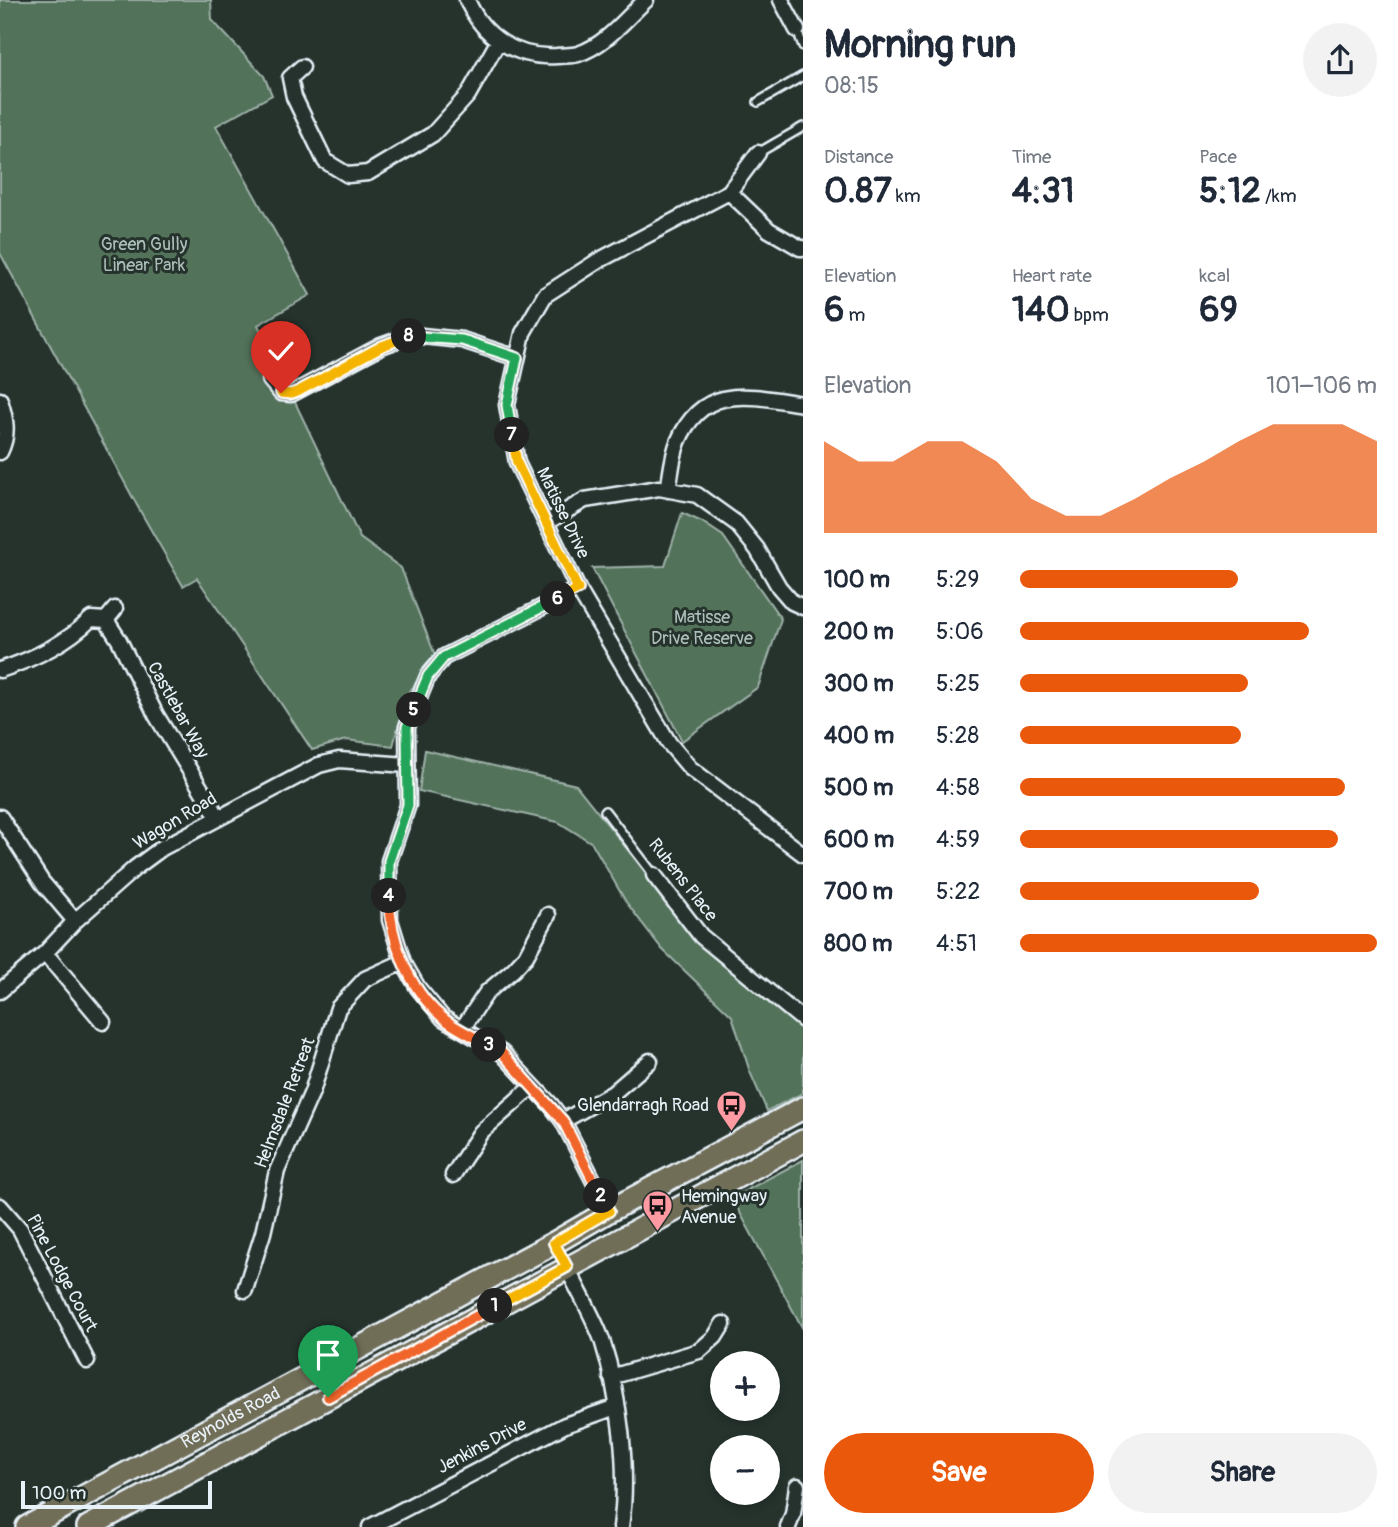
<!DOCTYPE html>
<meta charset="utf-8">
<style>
:root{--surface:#fff;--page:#f2f2f3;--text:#1f2937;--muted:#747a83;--accent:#ea580c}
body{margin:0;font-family:Pangolin,sans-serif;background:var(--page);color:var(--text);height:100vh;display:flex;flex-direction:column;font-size:26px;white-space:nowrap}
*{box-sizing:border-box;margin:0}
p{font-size:23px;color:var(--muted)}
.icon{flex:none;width:38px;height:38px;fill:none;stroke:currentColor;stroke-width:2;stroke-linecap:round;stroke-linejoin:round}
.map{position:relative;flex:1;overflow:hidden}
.side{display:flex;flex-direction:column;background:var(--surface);width:595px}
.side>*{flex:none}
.fabs{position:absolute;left:710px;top:1351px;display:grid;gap:14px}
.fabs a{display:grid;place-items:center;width:70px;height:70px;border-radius:50%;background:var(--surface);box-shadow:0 4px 10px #0003;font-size:35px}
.scale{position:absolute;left:21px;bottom:18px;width:191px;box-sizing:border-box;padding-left:7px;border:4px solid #e8f1f8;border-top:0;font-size:19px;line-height:24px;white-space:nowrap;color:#e8f1f8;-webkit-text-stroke:5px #26332d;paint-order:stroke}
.pin{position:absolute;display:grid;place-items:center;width:60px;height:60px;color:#fff;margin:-72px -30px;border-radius:50% 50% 50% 0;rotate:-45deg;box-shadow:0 0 7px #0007}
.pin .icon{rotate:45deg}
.km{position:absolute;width:35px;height:35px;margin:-18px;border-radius:50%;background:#222;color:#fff;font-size:19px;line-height:35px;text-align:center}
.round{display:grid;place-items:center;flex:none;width:74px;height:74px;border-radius:37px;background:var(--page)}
.summary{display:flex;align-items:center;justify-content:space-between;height:119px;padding:0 21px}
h1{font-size:38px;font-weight:700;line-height:52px}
.metrics{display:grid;grid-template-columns:repeat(3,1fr);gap:10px;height:119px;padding:7px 21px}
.metrics div{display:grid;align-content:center}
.metrics b{font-size:35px;font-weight:700}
.metrics small{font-size:19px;font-weight:400}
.metrics p{font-size:19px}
.chart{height:196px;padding:14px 21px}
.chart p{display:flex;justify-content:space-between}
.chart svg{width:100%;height:126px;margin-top:7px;fill:var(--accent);opacity:.7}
.cta{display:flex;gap:14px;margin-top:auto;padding:14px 21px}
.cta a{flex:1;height:80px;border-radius:42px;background:var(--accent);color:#fff;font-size:28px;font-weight:700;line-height:80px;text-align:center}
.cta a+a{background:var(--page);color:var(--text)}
ul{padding:0 21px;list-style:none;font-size:23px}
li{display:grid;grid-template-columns:112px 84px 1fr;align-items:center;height:52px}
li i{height:18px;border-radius:9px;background:var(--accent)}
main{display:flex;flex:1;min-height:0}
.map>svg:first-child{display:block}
.green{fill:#53725a;stroke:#9eb2a9;stroke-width:2}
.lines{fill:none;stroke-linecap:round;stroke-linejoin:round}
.lane-casing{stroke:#e8f1f8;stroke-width:12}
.street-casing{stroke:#e8f1f8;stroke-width:19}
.primary-casing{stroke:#e8f1f8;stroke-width:26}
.lane{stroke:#26332d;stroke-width:7}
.street{stroke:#26332d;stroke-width:14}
.primary{stroke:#716e59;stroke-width:21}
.split-1-casing{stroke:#fff;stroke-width:14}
.split-2-casing{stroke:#fff;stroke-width:14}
.split-3-casing{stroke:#fff;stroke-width:14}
.split-4-casing{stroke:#fff;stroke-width:14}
.split-5-casing{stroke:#fff;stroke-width:14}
.split-6-casing{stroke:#fff;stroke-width:14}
.split-7-casing{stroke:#fff;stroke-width:14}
.split-8-casing{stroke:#fff;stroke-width:14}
.split-9-casing{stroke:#fff;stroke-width:14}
.split-1{stroke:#f0652b;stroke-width:9}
.split-2{stroke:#f5b400;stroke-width:9}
.split-3{stroke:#f0652b;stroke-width:9}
.split-4{stroke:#f0652b;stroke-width:9}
.split-5{stroke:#22a559;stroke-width:9}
.split-6{stroke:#22a559;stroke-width:9}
.split-7{stroke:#f5b400;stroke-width:9}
.split-8{stroke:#22a559;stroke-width:9}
.split-9{stroke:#f5b400;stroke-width:9}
.labels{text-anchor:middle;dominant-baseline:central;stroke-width:6;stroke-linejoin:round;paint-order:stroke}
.park-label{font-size:18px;fill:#acbeb9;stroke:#26332d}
.street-label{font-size:18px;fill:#e8f1f8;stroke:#26332d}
.poi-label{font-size:18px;fill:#e8f1f8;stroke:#26332d;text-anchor:end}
</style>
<main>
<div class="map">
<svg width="803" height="1527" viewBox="0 0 803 1527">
<rect width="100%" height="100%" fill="#26332d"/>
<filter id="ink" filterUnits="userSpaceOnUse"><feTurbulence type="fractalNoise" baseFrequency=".0143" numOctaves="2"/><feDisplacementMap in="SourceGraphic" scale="14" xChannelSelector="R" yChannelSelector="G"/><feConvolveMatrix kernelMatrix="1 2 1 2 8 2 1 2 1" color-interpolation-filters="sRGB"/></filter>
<g filter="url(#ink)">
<path class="green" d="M0 0H211L212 20 264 76 272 95 216 126 310 295 258 325 360 538 401 568 435 655 406 697 393 746 346 740 312 750 197 578 183 586 139 509 0 253Z
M682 513 702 522 723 536 781 619 758 687 682 741 592 568 665 566Z
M425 750 576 785 701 942 803 1025V1093L767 1111 750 1072 732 1016 662 949 626 902 592 843 558 822 419 791Z
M803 1160V1329L732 1198Z"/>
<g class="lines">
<defs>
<path id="lane" d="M797 30 803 46
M758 102 803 76
M758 153 803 127
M605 811 654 875"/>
<path id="street" d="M467 0C483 37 516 59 557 56 564 55 572 56 578 54 606 45 625 19 646 0
M781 0 797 30
M302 67 290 78 294 97 325 161 348 175 368 173 433 134 468 95 498 42
M758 153 729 192 598 261 545 295 523 333 507 405 517 463 578 589 669 743 690 768 803 854
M729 192 769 230 800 248H803
M270 380 281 393 291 394 381 346 412 335 462 340 517 358
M0 400C6 419 9 434 0 452
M668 490C671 475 672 457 678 442 703 382 751 396 803 404
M547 522 585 500 659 488 697 495 736 523 757 549 779 587 792 602 803 607
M578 589 444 657 428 676 407 727 408 805 389 861 390 920 403 962 418 988 443 1018 502 1053 551 1105 563 1121 609 1211
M106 620 115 609
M0 670C34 659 65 644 91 619L106 620 119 640 156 715 218 817
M0 817 42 882 75 921
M654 875 701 936 803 1020
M45 953 103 1022
M0 991 45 953 75 921 135 868 162 848 319 765 339 760 407 765
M462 1029 487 992 513 970 526 956 548 915
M563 1121 613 1093 650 1061
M453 1175 481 1132 533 1086
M0 1206 20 1229 87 1361
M567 1267C578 1291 593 1315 602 1340 620 1397 629 1469 621 1527
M245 1290 263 1233 277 1171 312 1092 338 1008 365 979 403 962
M611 1377 699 1351 715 1337 723 1324
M370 1527 565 1425 616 1407
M788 1527 793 1514 797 1486"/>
<g id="primary">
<path id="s1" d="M27 1527 554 1243 609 1211 803 1108"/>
<path d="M88 1527 803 1141"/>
</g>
</defs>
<use href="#lane" class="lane-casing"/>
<use href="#street" class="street-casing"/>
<use href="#primary" class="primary-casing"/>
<use href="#lane" class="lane"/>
<use href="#street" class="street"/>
<use href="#primary" class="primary"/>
</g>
</g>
<g class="lines" filter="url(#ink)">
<defs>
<path id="split-1" d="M328 1397 495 1306"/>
<path id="split-2" d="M495 1306 567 1267 554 1243 609 1211 601 1196"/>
<path id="split-3" d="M489 1045 502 1053 563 1121 601 1196"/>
<path id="split-4" d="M389 896C390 940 408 988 442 1017 455 1029 474 1036 489 1045"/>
<path id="split-5" d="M389 896V861L408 805 407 727 414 710"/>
<path id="split-6" d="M414 710 428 676 444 657 558 599"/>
<path id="split-7" d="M512 435 517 463 578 589 558 599"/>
<path id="split-8" d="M409 336 462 340 517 358 507 405 512 435"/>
<path id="split-9" d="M281 393 291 394 299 391 382 346 409 336"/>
</defs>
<use href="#split-1" class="split-1-casing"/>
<use href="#split-2" class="split-2-casing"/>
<use href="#split-3" class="split-3-casing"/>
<use href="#split-4" class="split-4-casing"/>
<use href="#split-5" class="split-5-casing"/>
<use href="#split-6" class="split-6-casing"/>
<use href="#split-7" class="split-7-casing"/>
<use href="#split-8" class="split-8-casing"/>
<use href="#split-9" class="split-9-casing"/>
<use href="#split-1" class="split-1"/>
<use href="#split-2" class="split-2"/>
<use href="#split-3" class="split-3"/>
<use href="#split-4" class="split-4"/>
<use href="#split-5" class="split-5"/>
<use href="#split-6" class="split-6"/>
<use href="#split-7" class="split-7"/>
<use href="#split-8" class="split-8"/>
<use href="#split-9" class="split-9"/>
</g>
<defs>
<symbol id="bus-pin" viewBox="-11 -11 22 30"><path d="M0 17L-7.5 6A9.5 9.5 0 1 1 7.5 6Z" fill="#ff9aa2" stroke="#26332d"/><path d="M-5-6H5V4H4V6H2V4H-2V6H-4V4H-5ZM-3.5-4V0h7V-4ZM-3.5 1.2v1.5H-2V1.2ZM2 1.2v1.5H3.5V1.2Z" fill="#111"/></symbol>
</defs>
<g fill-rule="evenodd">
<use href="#bus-pin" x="714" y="1088" width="35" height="47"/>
<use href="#bus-pin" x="640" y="1188" width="35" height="47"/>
</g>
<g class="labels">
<g class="park-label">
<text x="144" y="244">Green Gully<tspan x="144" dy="21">Linear Park</tspan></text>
<text x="702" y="617">Matisse<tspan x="702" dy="21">Drive Reserve</tspan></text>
</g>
<g class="street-label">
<text transform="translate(563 513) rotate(64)">Matisse Drive</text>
<text transform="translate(178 710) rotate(61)">Castlebar Way</text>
<text transform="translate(175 821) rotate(-31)">Wagon Road</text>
<text transform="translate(683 880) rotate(52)">Rubens Place</text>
<text transform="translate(285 1103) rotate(-69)">Helmsdale Retreat</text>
<text transform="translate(62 1273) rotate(62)">Pine Lodge Court</text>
<text stroke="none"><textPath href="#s1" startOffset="231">Reynolds Road</textPath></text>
<text transform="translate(482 1446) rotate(-28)">Jenkins Drive</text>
</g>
<g class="poi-label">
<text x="709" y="1105">Glendarragh Road</text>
<text x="681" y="1196" text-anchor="start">Hemingway<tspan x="681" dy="21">Avenue</tspan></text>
</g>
</g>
</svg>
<div class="fabs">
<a>+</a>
<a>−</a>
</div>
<div class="scale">100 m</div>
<div class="pin" style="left:328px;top:1397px;background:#1e9e55"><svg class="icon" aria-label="arrive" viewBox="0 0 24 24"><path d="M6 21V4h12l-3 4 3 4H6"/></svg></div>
<div class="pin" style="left:281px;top:393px;background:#d93025"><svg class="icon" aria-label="check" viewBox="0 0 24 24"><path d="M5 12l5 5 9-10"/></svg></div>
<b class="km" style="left:495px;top:1306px">1</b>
<b class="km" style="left:601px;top:1196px">2</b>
<b class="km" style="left:489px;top:1045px">3</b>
<b class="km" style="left:389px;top:896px">4</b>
<b class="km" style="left:414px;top:710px">5</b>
<b class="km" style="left:558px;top:599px">6</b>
<b class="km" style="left:512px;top:435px">7</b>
<b class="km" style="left:409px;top:336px">8</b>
</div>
<section class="side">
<div class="summary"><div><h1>Morning run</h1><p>08:15</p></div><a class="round"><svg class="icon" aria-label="share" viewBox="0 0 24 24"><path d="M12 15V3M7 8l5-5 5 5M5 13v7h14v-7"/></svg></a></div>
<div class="metrics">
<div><p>Distance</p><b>0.87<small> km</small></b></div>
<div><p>Time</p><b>4:31</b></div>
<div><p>Pace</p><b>5:12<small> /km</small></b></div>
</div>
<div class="metrics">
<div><p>Elevation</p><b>6<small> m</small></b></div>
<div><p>Heart rate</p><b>140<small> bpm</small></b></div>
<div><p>kcal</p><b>69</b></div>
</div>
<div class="chart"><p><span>Elevation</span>101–106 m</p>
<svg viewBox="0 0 160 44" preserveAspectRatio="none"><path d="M0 44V12L10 19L20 19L30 12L40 12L50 19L60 32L70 38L80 38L90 32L100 25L110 19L120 12L130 6L140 6L150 6L160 12V44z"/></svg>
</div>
<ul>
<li><b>100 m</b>5:29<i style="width:61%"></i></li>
<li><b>200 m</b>5:06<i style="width:81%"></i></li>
<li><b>300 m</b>5:25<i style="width:64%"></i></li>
<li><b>400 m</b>5:28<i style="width:62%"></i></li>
<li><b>500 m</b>4:58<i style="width:91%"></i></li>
<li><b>600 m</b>4:59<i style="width:89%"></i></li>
<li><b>700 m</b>5:22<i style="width:67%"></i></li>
<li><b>800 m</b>4:51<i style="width:100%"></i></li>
</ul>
<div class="cta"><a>Save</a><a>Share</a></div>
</section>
</main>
